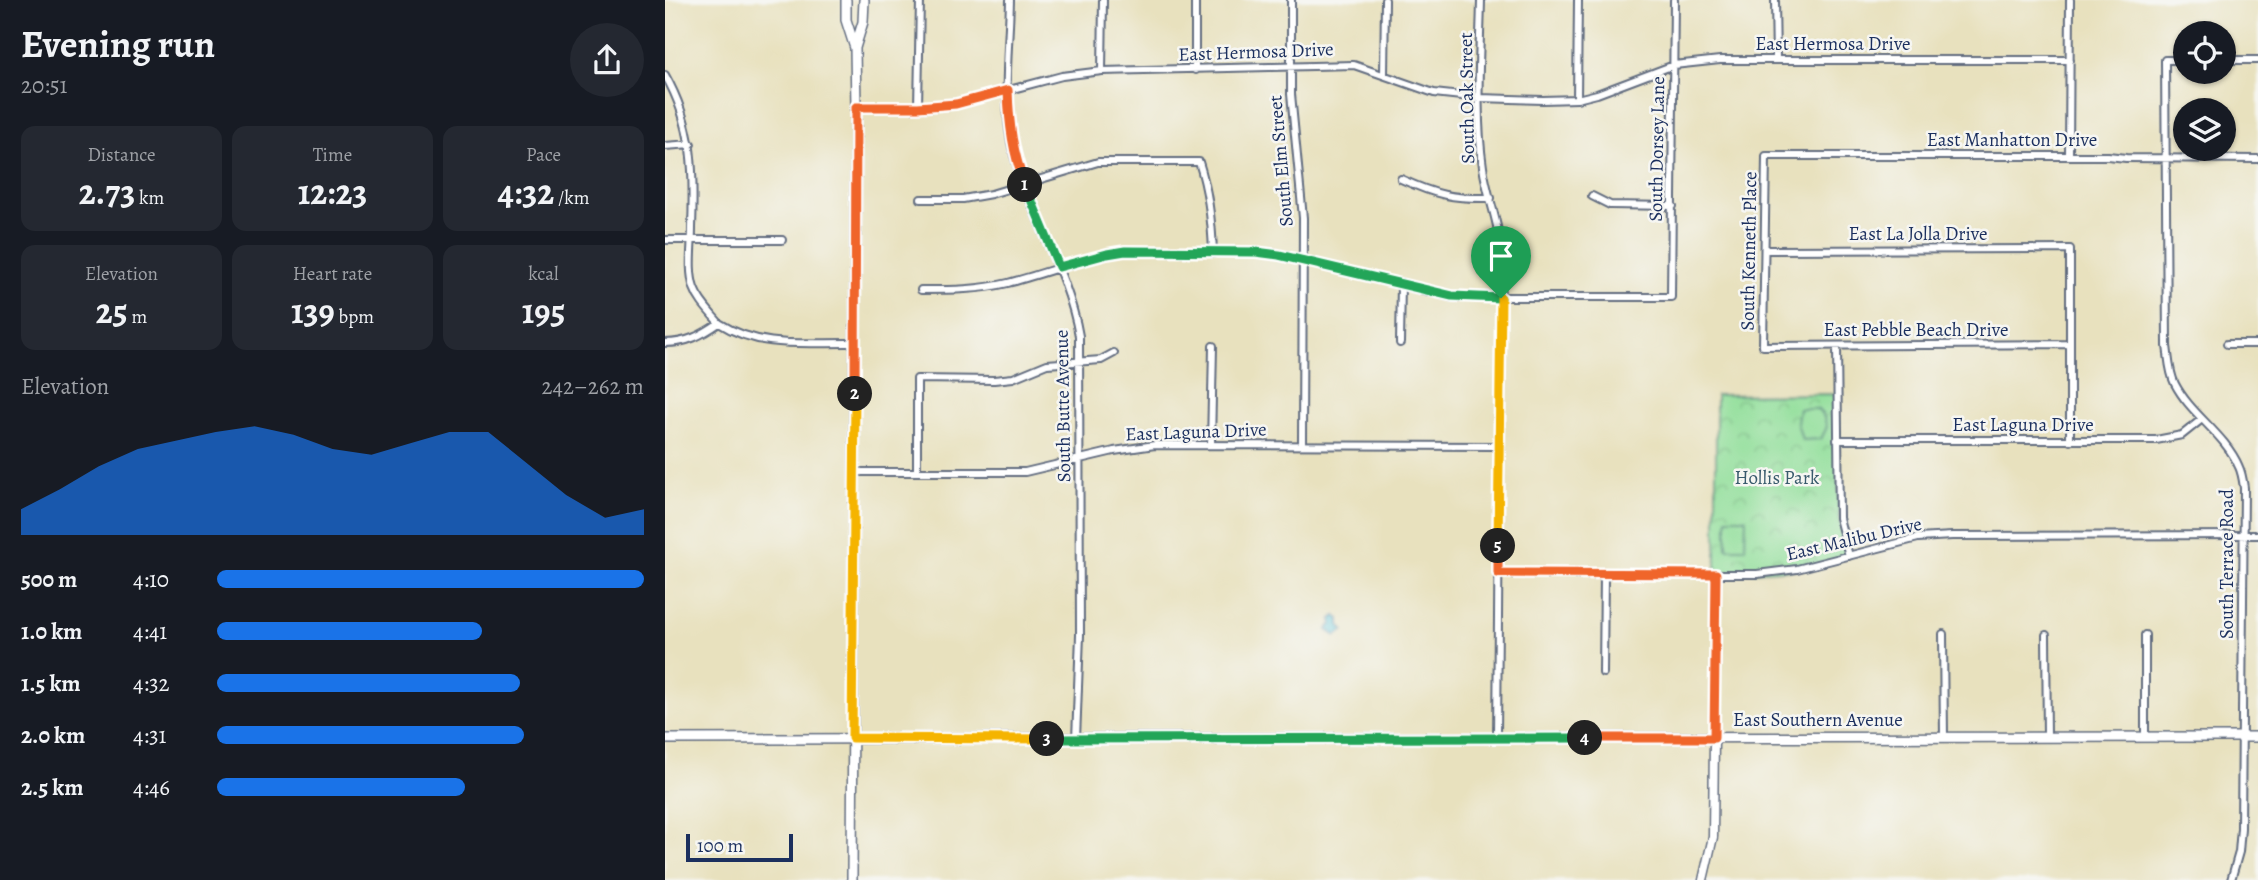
<!DOCTYPE html>
<meta charset="utf-8">
<style>
:root{--surface:#171b24;--page:#242831;--text:#f1f3f6;--muted:#9ea1a6;--accent:#1a73e8}
body{margin:0;font-family:Alegreya,serif;background:var(--page);color:var(--text);height:100vh;display:flex;flex-direction:column;font-size:26px;white-space:nowrap}
*{box-sizing:border-box;margin:0}
p{font-size:23px;color:var(--muted)}
.icon{flex:none;width:38px;height:38px;fill:none;stroke:currentColor;stroke-width:2;stroke-linecap:round;stroke-linejoin:round}
.map{position:relative;flex:1;overflow:hidden}
.drawer{display:flex;flex-direction:column;background:var(--surface);width:665px}
.drawer>*{flex:none}
.tools{position:absolute;left:1508px;top:21px;display:grid;gap:14px}
.tools a{display:grid;place-items:center;width:63px;height:63px;border-radius:50%;background:var(--surface);box-shadow:0 2px 5px #0004;font-size:35px}
.scale{position:absolute;left:21px;bottom:18px;width:107px;box-sizing:border-box;padding-left:7px;border:4px solid #1b2f5e;border-top:0;font-size:19px;line-height:24px;white-space:nowrap;color:#1b2f5e;-webkit-text-stroke:5px #f6f6f2;paint-order:stroke}
.pin{position:absolute;display:grid;place-items:center;width:60px;height:60px;color:#fff;margin:-72px -30px;border-radius:50% 50% 50% 0;rotate:-45deg;box-shadow:0 0 7px #0007}
.pin .icon{rotate:45deg}
.km{position:absolute;width:35px;height:35px;margin:-18px;border-radius:50%;background:#222;color:#fff;font-size:19px;line-height:35px;text-align:center}
.round{display:grid;place-items:center;flex:none;width:74px;height:74px;border-radius:37px;background:var(--page)}
.overview{display:flex;align-items:center;justify-content:space-between;height:119px;padding:0 21px}
h1{font-size:38px;font-weight:700;line-height:52px}
.stats{display:grid;grid-template-columns:repeat(3,1fr);gap:10px;height:119px;padding:7px 21px}
.stats div{display:grid;align-content:center;border-radius:14px;background:var(--page);text-align:center}
.stats b{font-size:35px;font-weight:700}
.stats small{font-size:19px;font-weight:400}
.stats p{font-size:19px}
.chart{height:196px;padding:14px 21px}
.chart p{display:flex;justify-content:space-between}
.chart svg{width:100%;height:126px;margin-top:7px;fill:var(--accent);opacity:.7}
ul{padding:0 21px;list-style:none;font-size:23px}
li{display:grid;grid-template-columns:112px 84px 1fr;align-items:center;height:52px}
li i{height:18px;border-radius:9px;background:var(--accent)}
main{display:flex;flex:1;min-height:0}
.map>svg:first-child{display:block}
.park{fill:url(#park-crowns);stroke:#57877c;stroke-width:2}
.garden{fill:#93df9b;stroke:#57877c;stroke-width:2}
.water{fill:#5bc4d7;stroke:#3b7a9a;stroke-width:2}
.lines{fill:none;stroke-linecap:round;stroke-linejoin:round}
.minor-casing{stroke:#636d80;stroke-width:10}
.tertiary-casing{stroke:#636d80;stroke-width:11}
.secondary-casing{stroke:#636d80;stroke-width:12}
.minor{stroke:#fff;stroke-width:6}
.tertiary{stroke:#fff;stroke-width:8}
.secondary{stroke:#fff;stroke-width:9}
.split-1-casing{stroke:#fff;stroke-width:14}
.split-2-casing{stroke:#fff;stroke-width:14}
.split-3-casing{stroke:#fff;stroke-width:14}
.split-4-casing{stroke:#fff;stroke-width:14}
.split-5-casing{stroke:#fff;stroke-width:14}
.split-6-casing{stroke:#fff;stroke-width:14}
.split-1{stroke:#22a559;stroke-width:9}
.split-2{stroke:#f0652b;stroke-width:9}
.split-3{stroke:#f5b400;stroke-width:9}
.split-4{stroke:#22a559;stroke-width:9}
.split-5{stroke:#f0652b;stroke-width:9}
.split-6{stroke:#f5b400;stroke-width:9}
.labels{text-anchor:middle;dominant-baseline:central;stroke-width:5;stroke-linejoin:round;paint-order:stroke}
.street-label{font-size:19px;fill:#1b2f5e;stroke:#f6f6f2}
.park-label{font-size:19px;fill:#395b6d;stroke:#f6f6f2}
</style>
<main>
<section class="drawer">
<div class="overview"><div><h1>Evening run</h1><p>20:51</p></div><a class="round"><svg class="icon" aria-label="share" viewBox="0 0 24 24"><path d="M12 15V3M7 8l5-5 5 5M5 13v7h14v-7"/></svg></a></div>
<div class="stats">
<div><p>Distance</p><b>2.73<small> km</small></b></div>
<div><p>Time</p><b>12:23</b></div>
<div><p>Pace</p><b>4:32<small> /km</small></b></div>
</div>
<div class="stats">
<div><p>Elevation</p><b>25<small> m</small></b></div>
<div><p>Heart rate</p><b>139<small> bpm</small></b></div>
<div><p>kcal</p><b>195</b></div>
</div>
<div class="chart"><p><span>Elevation</span>242–262 m</p>
<svg viewBox="0 0 160 44" preserveAspectRatio="none"><path d="M0 44V35L10 28L20 20L30 14L40 11L50 8L60 6L70 9L80 14L90 16L100 12L110 8L120 8L130 19L140 30L150 38L160 35V44z"/></svg>
</div>
<ul>
<li><b>500 m</b>4:10<i style="width:100%"></i></li>
<li><b>1.0 km</b>4:41<i style="width:62%"></i></li>
<li><b>1.5 km</b>4:32<i style="width:71%"></i></li>
<li><b>2.0 km</b>4:31<i style="width:72%"></i></li>
<li><b>2.5 km</b>4:46<i style="width:58%"></i></li>
</ul>
</section>
<div class="map">
<svg width="1593" height="880" viewBox="0 0 1593 880">
<defs>
<pattern id="park-crowns" width="20" height="18" patternUnits="userSpaceOnUse" patternTransform="scale(1.75)"><rect width="20" height="18" fill="#93df9b"/><path d="M2 6a3 3 0 1 1 6 0M12 15a3 3 0 1 1 6 0" fill="none" stroke="#7ec088"/></pattern>
</defs>
<rect width="100%" height="100%" fill="#f6f6f2"/>
<filter id="ink" filterUnits="userSpaceOnUse"><feTurbulence type="fractalNoise" baseFrequency=".0143" numOctaves="2"/><feDisplacementMap in="SourceGraphic" scale="14" xChannelSelector="R" yChannelSelector="G"/><feConvolveMatrix kernelMatrix="1 2 1 2 8 2 1 2 1" color-interpolation-filters="sRGB"/></filter>
<filter id="wash" filterUnits="userSpaceOnUse"><feTurbulence type="fractalNoise" baseFrequency=".00686" numOctaves="4" result="noise"/><feDisplacementMap in="SourceGraphic" scale="28" xChannelSelector="R" yChannelSelector="G"/><feGaussianBlur stdDeviation="1.57" result="paint"/><feColorMatrix in="noise" values="0 0 0 0 0 0 0 0 0 0 0 0 0 0 0 0 0 1.4 0 .05"/><feComposite in="paint" operator="in"/></filter>
<g filter="url(#wash)">
<rect width="100%" height="100%" fill="#e8e1be"/>
<path class="park" d="M1172 394 1174 518 1184 556 1132 569 1051 574V395Z"/>
<path class="garden" d="M1134 409H1152L1158 415 1162 427 1156 439 1137 440 1132 423Z
M1062 518H1081L1080 548H1062Z"/>
<path class="water" d="M671 616 675 619V625L679 630 671 636 662 630 667 624V619Z"/>
</g>
<g filter="url(#ink)">
<g class="lines">
<defs>
<path id="minor" d="M345 0C344 50 336 106 349 155 366 217 403 272 414 336L415 635 411 739
M626 0V94L638 218 637 445
M816 0C815 55 810 113 818 167 822 196 834 222 836 251L832 739
M1110 0 1111 60
M1521 60H1500L1502 346C1504 359 1504 372 1510 384 1526 415 1560 434 1574 467 1577 473 1578 481 1579 488L1576 828 1574 852 1566 880
M1559 60H1593
M530 70V0
M437 71 438 0
M0 75C29 126 29 172 27 228 27 248 23 269 29 288 34 302 45 312 54 323
M719 75 720 0
M912 99 913 0
M191 107 252 108 291 104 397 76 437 71 689 65 769 93 815 98 878 100 912 99 932 94 1009 65 1055 60H1405
M253 107 255 0
M0 146 26 144
M1404 156 1405 0
M736 179C771 195 788 199 826 198
M927 196 945 205 1008 206
M256 199H298L326 194 433 162H534C544 193 547 221 548 253
M0 240H117
M1101 250 1405 249V441
M256 290C286 290 314 290 343 283 382 273 420 257 460 251L591 252 614 255 787 297H1006L1009 0
M0 343C22 343 37 335 54 323 96 350 143 342 190 343
M735 343 736 283
M1405 344 1098 346 1101 156H1443L1461 158 1593 159
M1562 344H1593
M1172 346 1174 518 1184 556
M1172 440H1491L1517 435 1537 419
M546 445 548 346
M189 472H360L449 451 490 445 834 446
M252 472V379L329 380 348 378 382 364 436 360 449 353
M833 574H1092L1132 569 1253 538 1287 536 1593 535
M1278 634 1279 738
M1381 635 1382 737
M1480 635V737
M938 673 939 574
M1049 738 1051 574"/>
<path id="tertiary" d="M1038 880 1048 837 1049 738"/>
<path id="secondary" d="M181 0V20L190 48 191 107 187 880
M190 48 198 22 199 0
M0 739 1593 737"/>
</defs>
<use href="#minor" class="minor-casing"/>
<use href="#tertiary" class="tertiary-casing"/>
<use href="#secondary" class="secondary-casing"/>
<use href="#minor" class="minor"/>
<use href="#tertiary" class="tertiary"/>
<use href="#secondary" class="secondary"/>
</g>
</g>
<g class="lines" filter="url(#ink)">
<defs>
<path id="split-1" d="M360 185 394 267 442 254 460 251 591 252 614 255 787 296 836 298"/>
<path id="split-2" d="M190 394 191 107H253L291 104 343 90C344 125 348 153 360 185"/>
<path id="split-3" d="M190 394 187 738 382 739"/>
<path id="split-4" d="M382 739 920 738"/>
<path id="split-5" d="M833 546V573L1051 574 1049 738H920"/>
<path id="split-6" d="M833 546 836 298"/>
</defs>
<use href="#split-1" class="split-1-casing"/>
<use href="#split-2" class="split-2-casing"/>
<use href="#split-3" class="split-3-casing"/>
<use href="#split-4" class="split-4-casing"/>
<use href="#split-5" class="split-5-casing"/>
<use href="#split-6" class="split-6-casing"/>
<use href="#split-1" class="split-1"/>
<use href="#split-2" class="split-2"/>
<use href="#split-3" class="split-3"/>
<use href="#split-4" class="split-4"/>
<use href="#split-5" class="split-5"/>
<use href="#split-6" class="split-6"/>
</g>
<g class="labels">
<g class="street-label">
<text x="1168" y="44">East Hermosa Drive</text>
<text transform="translate(591 52) rotate(-2)">East Hermosa Drive</text>
<text transform="translate(802 98) rotate(-91)">South Oak Street</text>
<text x="1347" y="140">East Manhatton Drive</text>
<text transform="translate(992 149) rotate(-89)">South Dorsey Lane</text>
<text transform="translate(616 161) rotate(-95)">South Elm Street</text>
<text x="1253" y="234">East La Jolla Drive</text>
<text transform="translate(1084 251) rotate(-89)">South Kenneth Place</text>
<text x="1251" y="330">East Pebble Beach Drive</text>
<text transform="translate(398 406) rotate(-91)">South Butte Avenue</text>
<text x="1358" y="425">East Laguna Drive</text>
<text transform="translate(531 432) rotate(-2)">East Laguna Drive</text>
<text transform="translate(1189 539) rotate(-13)">East Malibu Drive</text>
<text transform="translate(1562 564) rotate(-90)">South Terrace Road</text>
<text x="1153" y="720">East Southern Avenue</text>
</g>
<g class="park-label">
<text x="1112" y="478">Hollis Park</text>
</g>
</g>
</svg>
<div class="tools">
<a><svg class="icon" aria-label="locate" viewBox="0 0 24 24"><circle cx="12" cy="12" r="6"/><path d="M12 2v4M12 18v4M2 12h4M18 12h4"/></svg></a>
<a><svg class="icon" aria-label="layers" viewBox="0 0 24 24"><path d="M12 4l9 5-9 5-9-5zM3 14l9 5 9-5"/></svg></a>
</div>
<div class="scale">100 m</div>
<div class="pin" style="left:836px;top:298px;background:#1e9e55"><svg class="icon" aria-label="arrive" viewBox="0 0 24 24"><path d="M6 21V4h12l-3 4 3 4H6"/></svg></div>
<b class="km" style="left:360px;top:185px">1</b>
<b class="km" style="left:190px;top:394px">2</b>
<b class="km" style="left:382px;top:739px">3</b>
<b class="km" style="left:920px;top:738px">4</b>
<b class="km" style="left:833px;top:546px">5</b>
</div>
</main>
